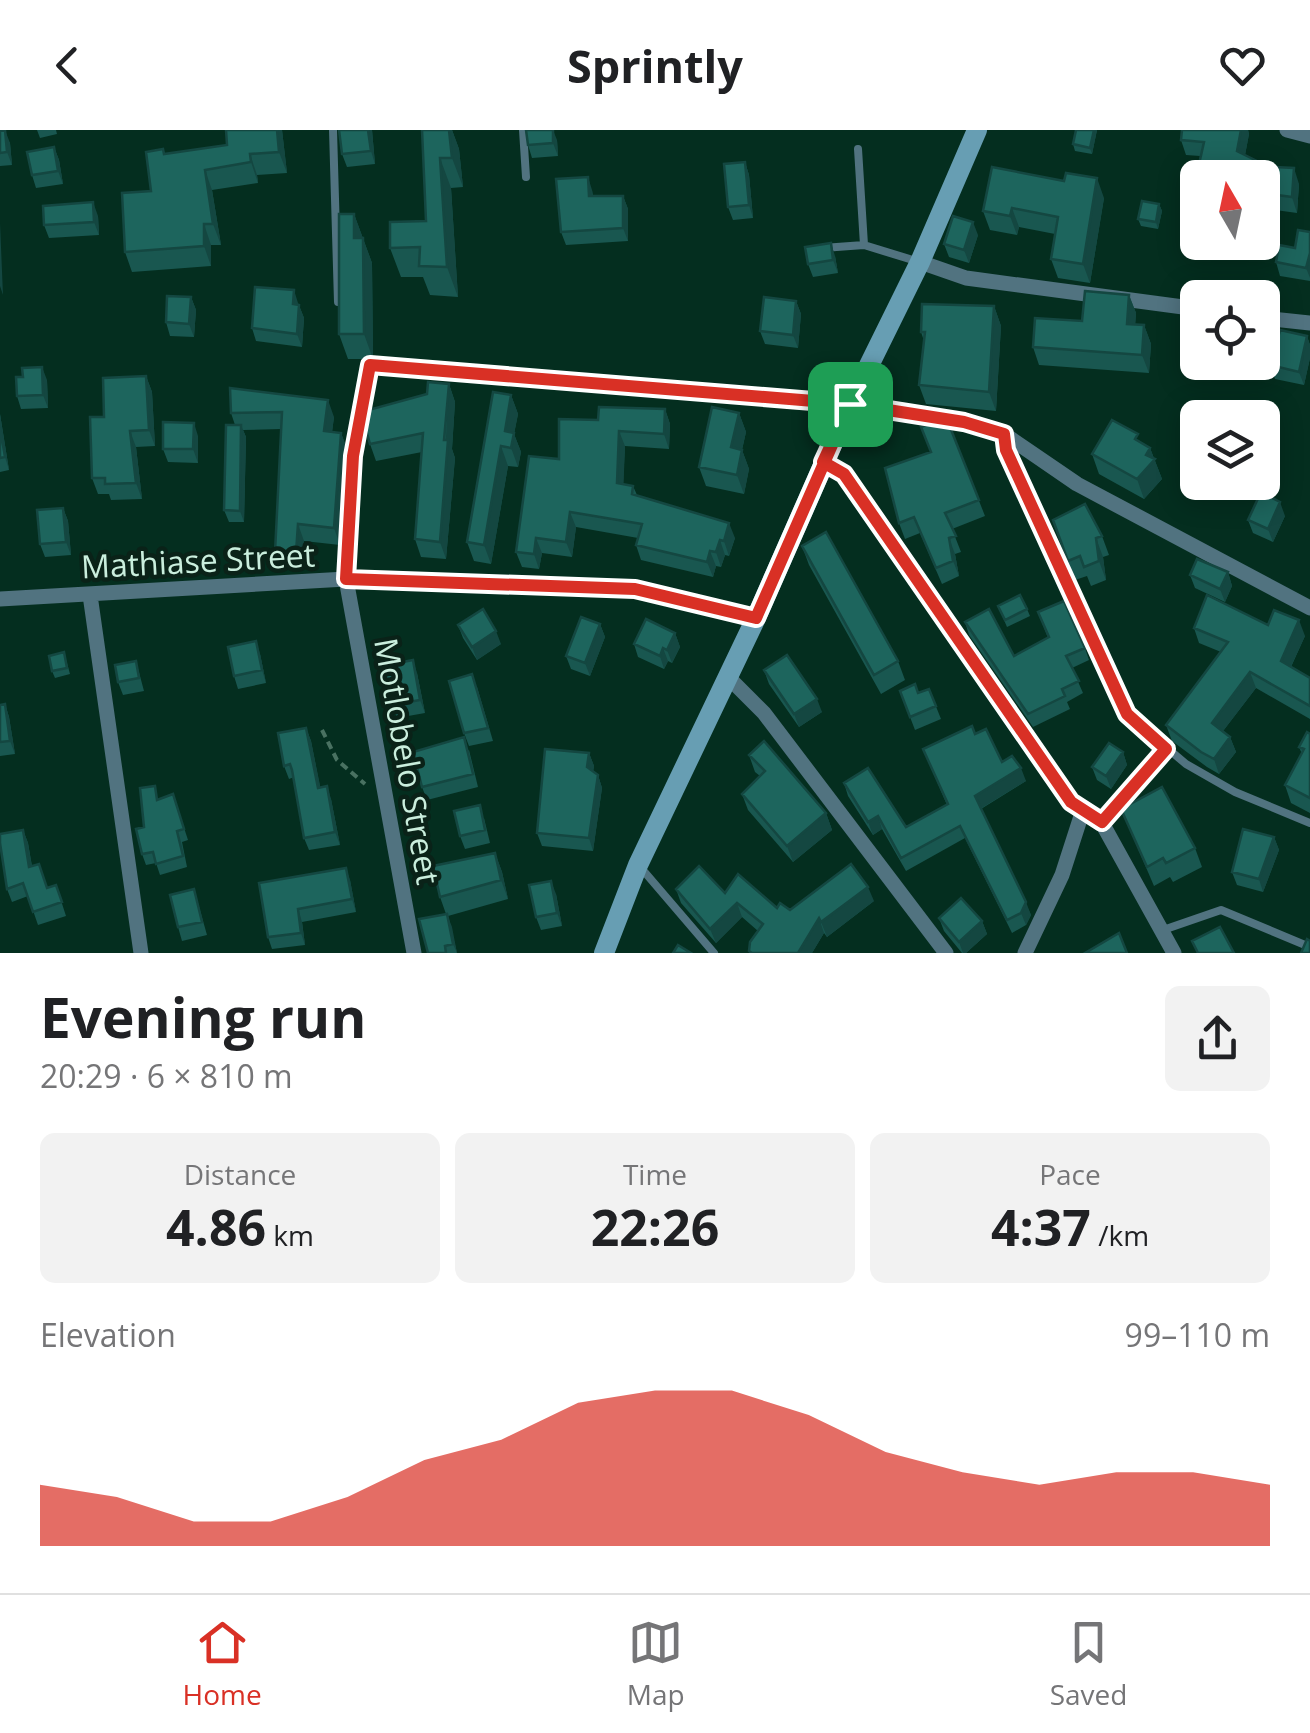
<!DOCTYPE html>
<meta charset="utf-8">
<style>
:root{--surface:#fff;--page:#f2f2f2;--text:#202124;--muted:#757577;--line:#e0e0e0;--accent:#d93025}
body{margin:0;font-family:"Open Sans",sans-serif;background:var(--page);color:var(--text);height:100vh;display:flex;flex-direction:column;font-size:38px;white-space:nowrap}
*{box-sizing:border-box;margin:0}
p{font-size:32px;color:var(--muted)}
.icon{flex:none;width:55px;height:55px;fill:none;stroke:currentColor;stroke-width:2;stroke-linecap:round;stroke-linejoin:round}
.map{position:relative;height:823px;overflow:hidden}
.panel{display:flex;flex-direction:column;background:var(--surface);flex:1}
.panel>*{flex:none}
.needle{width:65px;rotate:351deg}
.fabs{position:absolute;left:1180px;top:30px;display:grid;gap:20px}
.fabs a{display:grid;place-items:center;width:100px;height:100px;border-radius:15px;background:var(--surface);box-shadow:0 5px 25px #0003;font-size:50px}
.pin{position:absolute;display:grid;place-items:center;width:85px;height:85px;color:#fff;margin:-42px;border-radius:20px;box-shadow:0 5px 15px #0006}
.round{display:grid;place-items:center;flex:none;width:105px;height:105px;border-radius:15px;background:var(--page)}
.summary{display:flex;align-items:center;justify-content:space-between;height:170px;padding:0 40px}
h1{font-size:55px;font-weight:700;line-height:75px}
.stats{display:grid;grid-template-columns:repeat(3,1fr);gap:15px;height:170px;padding:10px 40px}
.stats div{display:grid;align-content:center;border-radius:15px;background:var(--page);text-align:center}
.stats b{font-size:50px;font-weight:700}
.stats small{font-size:28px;font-weight:400}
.stats p{font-size:28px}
.chart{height:280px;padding:20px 40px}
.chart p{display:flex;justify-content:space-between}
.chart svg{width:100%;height:180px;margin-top:10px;fill:var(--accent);opacity:.7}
header{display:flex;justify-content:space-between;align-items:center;height:130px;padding:0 40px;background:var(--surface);font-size:45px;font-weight:700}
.tabs{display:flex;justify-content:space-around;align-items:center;height:140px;border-top:2px solid var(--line);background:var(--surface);font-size:28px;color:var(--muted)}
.tabs a{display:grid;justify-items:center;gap:5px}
.tabs .selected{color:var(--accent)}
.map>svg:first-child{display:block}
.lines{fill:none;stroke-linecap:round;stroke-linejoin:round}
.path{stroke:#497161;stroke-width:4;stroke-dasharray:8 5;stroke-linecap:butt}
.lane{stroke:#517380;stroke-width:8}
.street{stroke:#517380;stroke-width:15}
.secondary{stroke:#679eb3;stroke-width:20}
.wall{fill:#195750}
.shaded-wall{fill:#144741}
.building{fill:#1d655d;stroke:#144741;stroke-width:2.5}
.route-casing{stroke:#fff;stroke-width:20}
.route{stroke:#d93025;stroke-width:12}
.labels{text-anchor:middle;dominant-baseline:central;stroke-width:9;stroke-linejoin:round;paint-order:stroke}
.street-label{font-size:32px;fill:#caeedd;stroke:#0a2218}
</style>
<header><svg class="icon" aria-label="back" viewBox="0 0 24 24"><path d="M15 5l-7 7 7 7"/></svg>Sprintly<svg class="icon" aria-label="heart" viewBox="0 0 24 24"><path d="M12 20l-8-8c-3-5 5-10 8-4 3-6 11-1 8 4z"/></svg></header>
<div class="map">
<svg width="1310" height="823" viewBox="0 0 1310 823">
<rect width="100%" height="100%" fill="#042e1f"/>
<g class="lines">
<path class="path" d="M347 434 353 326 370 235 828 272
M322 600 337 630 365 654"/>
<path class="lane" d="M333 0 338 172
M523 0 526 47
M858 19 864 115
M823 118 864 115 916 131
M1004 305 1006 320 1127 584 1186 634 1235 662 1310 693
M1102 693 1166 619
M642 739 714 823
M1163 800 1221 780 1310 817"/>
<path class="street" d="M1287 0 1310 6
M920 132 966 148 1198 179
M1262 188 1310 193
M850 274 964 292 1004 304 1077 354 1310 478
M823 332 844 344 1071 672 1102 693 1174 823
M346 449 414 823
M90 465 141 823
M0 469 346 449 635 459 756 488
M728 547 764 583 946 823
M1025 823 1062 745 1082 683"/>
<path class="secondary" d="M604 823 638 735 756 488 850 274 920 132 977 0"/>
</g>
<path class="wall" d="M37 0H56L57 4 40 8Z
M282 0 287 43 257 45 258 53 212 60 221 115H211V136L132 142 125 122 151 61 163 19 165 24 227 15Z
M372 0 375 34 347 37 342 24Z
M422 0H452L459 19 463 57 451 58 458 167 430 165 423 147H401L390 118 426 91Z
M1097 0 1092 24 1075 21 1073 14Z
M1182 0H1248L1249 4 1245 25 1259 36 1299 54 1297 83 1262 78V48H1198L1197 43 1200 26 1186 25 1181 10Z
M0 1 10 13 12 35 0 36Z
M557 10 558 26 532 28 528 15Z
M54 17 59 30 63 54 36 58 32 45Z
M745 32 749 45 753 88 733 90 728 77Z
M592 60 593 66H623L628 79V111L566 115 561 102Z
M1104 68 1090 153 1058 148 1051 129 1055 104 1019 97 1017 105 990 100 983 81Z
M1159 74 1162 81 1158 99 1141 96 1138 89Z
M354 84 372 133 373 229H348L339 204Z
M98 86 99 105 49 108 44 95Z
M1310 102V151L1280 146 1276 132 1295 118Z
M978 105 969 133 949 127 944 114Z
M835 126 838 143 813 147 808 134Z
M1129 165 1136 183 1135 195H1144L1151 214 1149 243 1039 235 1033 217Z
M191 167 196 180 194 207 170 206 166 192Z
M796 171 801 184 798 218 765 214 760 201Z
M298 173 304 188 302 217 256 211 252 198Z
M994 176 1001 196 996 281 926 274 919 255 924 211 921 202Z
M1307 206 1310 215V228L1304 255 1275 249 1271 238 1258 235 1257 232H1262V208L1277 212Z
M146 246 152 262 155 316 136 317 142 369 111 370 109 364H98L92 348 104 287Z
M23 247 47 250 48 278 21 279 17 266Z
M449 254 455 272 452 319 455 328 446 429 421 427 415 409 422 322 376 331 370 314 427 264Z
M230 258 334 287 332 302 341 303 347 319 340 415 304 411 302 440 281 438 275 422 281 299 243 300 246 307 244 392H229L224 380 235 295 231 283Z
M511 265 518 284 514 304 521 322 518 337 508 336 491 434 474 431 467 412Z
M665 279 670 294 669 319 625 316 623 354 633 356 637 365 735 408 729 426 725 425 721 437 716 436 713 447 641 430 636 415 638 408 576 397 572 427 542 423 539 439 522 437 516 422 559 329 598 290Z
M739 283 746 302 742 320 749 339 744 364 706 356 699 337Z
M0 284 9 340 0 342Z
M946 287 985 386 952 399 961 422 955 424 959 446 942 454 920 403 905 409 899 393Z
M198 306V333L168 332 163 319Z
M1141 313 1150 318 1162 349 1144 369 1099 344 1092 324Z
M63 378 68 391 71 425 45 427 40 414Z
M1285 386 1273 412 1253 403 1248 390Z
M1053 390 1102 406 1109 425 1103 427 1106 450 1091 456 1087 446 1075 450Z
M802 416 898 531 905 550 881 564 809 435Z
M1228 442 1232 456 1225 472 1195 458 1190 445Z
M998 476 1027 479 1030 486 1007 497Z
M1038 482 1085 518 1089 530 1072 538 1083 563 1067 572 1070 579 1033 597 969 505 965 492 1014 526 1048 508Z
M600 494 605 507 590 546 571 539 566 526Z
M458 495 501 514 477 530 463 508Z
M1268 495 1305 506 1291 537 1310 548V589L1256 558 1223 601 1230 607 1236 622 1219 644 1207 637 1172 611 1166 595 1221 522 1199 513 1194 498Z
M675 503 680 517 672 533 668 531 664 539 638 527 634 514Z
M64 522 70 544 55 548 52 541Z
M260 524 266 553 238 559 234 546Z
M136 531 144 561 123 565 118 552Z
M764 540 822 582 799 597 769 554Z
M417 543 425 583 397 588 392 575Z
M477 557 493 611 469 616 464 603Z
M929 559 941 589 915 600 900 561 918 563Z
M5 574 9 587 15 624 0 626V575Z
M306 598 311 611 320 657 331 669 340 715 309 720 304 708 294 647 289 649 284 636Z
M975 604 1002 632 1026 651 981 679 1031 785 1026 795 1012 803 965 708 906 741 882 699 873 705 848 666 844 653 906 697 947 675 923 619Z
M1310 604V683L1291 673 1285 655 1302 624 1299 617Z
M469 620 478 657 427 670 422 657Z
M1123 622 1127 635 1111 659 1097 650 1092 637Z
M589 623 594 636 593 641 598 645 602 658 593 721 542 716 537 703Z
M749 625 826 683 832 700 793 732 748 680 742 664 760 646 755 642Z
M173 664 188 710 182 712 187 737 160 745 156 733 146 735 142 724 144 697 159 669Z
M1121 679 1195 718 1202 737 1173 752 1170 747 1154 756Z
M484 688 490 713 465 719 460 706Z
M23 700 28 713 32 736 48 758 56 755 66 786 38 795 28 766 12 772 7 759Z
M1274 707 1279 720 1263 762 1237 755 1232 742Z
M495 723 502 742 508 769 448 786 457 823H428L446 784 440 767Z
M350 750 356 782 302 792 305 815 272 819 268 807 259 753Z
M194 759 207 805 182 811 178 797Z
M676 759 725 763 777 778 790 780 874 771 827 807 824 803 812 823H750L749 821 758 801 742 787 716 813 681 773Z
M556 764 562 796 541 800 536 787Z
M939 788 982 791 987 804 966 823H962L944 801Z"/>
<path class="shaded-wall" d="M5 0 10 13 12 35 7 22Z
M277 0H282L287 43 279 22Z
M368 0H372L375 34 371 21Z
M449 0H452L459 19 463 57 452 28Z
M553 0 557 10 558 26 553 13Z
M1094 0H1097L1092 24 1090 18Z
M1241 0H1248L1249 4 1243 36 1237 21Z
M54 17 59 30 63 54 58 41Z
M250 24 257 45 258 53 251 32Z
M440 28 451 58 458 167 447 137Z
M745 32 749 45 753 88 749 75Z
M1294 38 1299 54 1297 83 1292 67Z
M205 40 212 60 221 115 213 94Z
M588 47 592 60 594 79 589 66Z
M1097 48 1104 68 1090 153 1083 134Z
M623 66 628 79V111L623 98Z
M93 72 98 86 99 105 94 92Z
M1159 74 1162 81 1158 99 1156 92Z
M1012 78 1019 97 1017 105 1010 86Z
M354 84 372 133 373 229 364 204 354 108Z
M973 92 978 105 969 133 964 120Z
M0 93 3 165 0 156Z
M204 94 211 115V136L204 116Z
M831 113 835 126 838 143 833 130Z
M1309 123 1310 125V148L1306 138Z
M294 160 298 173 297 187 293 174Z
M1129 165 1136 183 1134 213 1127 194Z
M191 167 196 180 194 207 189 194Z
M796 171 801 184 798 218 793 205Z
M299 175 304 188 302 217 297 204Z
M994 176 1001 196 996 281 989 262Z
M1144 195 1151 214 1149 243 1142 225Z
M1307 206 1310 215V228L1304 255 1299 242Z
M42 237 47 250 48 278 43 265Z
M146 246 152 262 155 316 149 300Z
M449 254 455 272 452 319 455 328 446 429 440 412Z
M511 265 518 284 514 304 521 322 518 337 505 301Z
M328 270 334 287 330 318 324 301Z
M665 279 670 294 669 319 664 304Z
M739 283 746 302 738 337 731 317Z
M0 284 9 340 5 327 0 298Z
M194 293 198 306V333L193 319Z
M241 295 246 307 244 392 240 381Z
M130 301 136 317 142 369 136 353Z
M619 301 625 316 623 368 617 353Z
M341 303 347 319 340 415 334 398Z
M501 316 508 336 491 434 484 415Z
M1150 318 1162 349 1144 369 1137 349Z
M742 320 749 339 744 364 737 345Z
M1280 372 1285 386 1273 412 1268 399Z
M63 378 68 391 71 425 66 412Z
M570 382 576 397 572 427 566 412Z
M729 393 735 408 729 426 724 411Z
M298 394 304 411 302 440 296 423Z
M536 408 542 423 539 439 534 424Z
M949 408 955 424 959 446 953 431Z
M1096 408 1103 427 1106 450 1099 431Z
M720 410 725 425 721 437 716 422Z
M710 421 716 436 713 447 707 432Z
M1228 442 1232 456 1225 472 1220 459Z
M1299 490 1305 506 1286 547 1281 531Z
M600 494 605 507 590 546 585 533Z
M496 501 501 514 477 530 472 517Z
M675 503 680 517 672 533 667 520Z
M256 511 260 524 266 553 262 540Z
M663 518 668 531 664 539 660 526Z
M413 530 417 543 425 583 420 570Z
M1250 542 1256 558 1217 609 1212 593Z
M817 569 822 582 799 597 794 584Z
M5 574 9 587 15 624 10 611Z
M306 598 311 611 323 670 318 658Z
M1230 607 1236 622 1219 644 1214 629Z
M1123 622 1127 635 1111 659 1106 646Z
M589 623 594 636 592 651 587 637Z
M1021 638 1026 651 980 679 975 666Z
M598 645 602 658 593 721 589 708Z
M327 656 331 669 340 715 335 702Z
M826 683 832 700 793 732 787 716Z
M878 686 882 699 873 705 868 692Z
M23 700 28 713 34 750 29 737Z
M1274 707 1279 720 1263 762 1259 749Z
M495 723 502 742 508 769 501 750Z
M346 738 350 750 356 782 352 769Z
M551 751 556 764 562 796 557 783Z
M868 757 874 771 827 807 821 792Z
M1026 772 1031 785 1026 795 1021 783Z
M737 773 742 787 716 813 710 799Z
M298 779 302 792 305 815 301 803Z
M447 784 452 797 457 823 453 814Z
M819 788 824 803 812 823H798Z
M982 791 987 804 966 823H963L959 812Z"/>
<path class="building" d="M5 0 7 22 0 23V1Z
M226 0H277L279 22 250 24 251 32 205 40 213 94H204V116L125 122 122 63 151 61 146 22 163 19 164 24 227 15Z
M339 0H368L371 21 342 24Z
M422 0H449L452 28H440L447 137 419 136 420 117 390 118V92L426 91Z
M526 0H553V13L528 15Z
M1076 0H1094L1090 18 1073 14Z
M1182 0H1241L1237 21 1257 31 1255 36 1294 38 1292 67 1262 63V48H1211V46L1197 43 1204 12 1181 10Z
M54 17 58 41 32 45 27 22Z
M745 32 749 75 728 77 724 34Z
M992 37 1064 51 1066 43 1097 48 1083 134 1051 129 1058 87 1012 78 1010 86 983 81Z
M588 47 589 66H623V98L561 102 556 49Z
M1142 71 1159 74 1156 92 1138 89Z
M93 72 94 92 44 95 43 76Z
M339 84H354V108H363L364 204H339Z
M953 86 973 92 964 120 944 114Z
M1298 100 1310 102V123L1306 138 1276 132 1279 115 1295 118Z
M831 113 833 130 808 134 805 117Z
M255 157 294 160 293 174 299 175 297 204 252 198Z
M1085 161 1129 165 1127 194 1144 195 1142 225 1033 217 1035 188 1082 191Z
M167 166 191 167 189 194 166 192Z
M764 167 796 171 793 205 760 201Z
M922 174 994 176 989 262 919 255 925 202H921Z
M1280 200 1307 206 1299 242 1270 235 1272 226 1262 224V208L1277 212Z
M42 237 43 265 17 266 16 247H23L22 238Z
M146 246 149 300 130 301 136 353 105 354V348H92L90 287H104L103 248Z
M428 252 449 254 444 310H448L440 412 415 409 423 303 370 314 361 282 427 264Z
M230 258 328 270 324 301 341 303 334 398 298 394 296 423 275 422 282 282 231 283Z
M493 262 511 265 505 301 514 303 511 318 501 316 484 415 467 412Z
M599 277 665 279 664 304 619 301 617 353 633 356 632 364 729 393 724 411 720 410 716 422 710 421 707 432 636 415 642 394 570 382 566 412 536 408 534 424 516 422 529 326 559 329V289L598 290Z
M712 277 739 283 731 317 742 320 737 345 699 337Z
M946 287 979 370 945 383 956 406 949 408 953 431 936 438 914 387 899 393 885 338 931 322 921 297Z
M1112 290 1138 304 1135 309 1150 318 1146 325 1155 329 1137 349 1092 324Z
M163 292 194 293 193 319H163Z
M226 295H241L240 381 224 380Z
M0 298 5 327 0 328Z
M1261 362 1280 372 1268 399 1248 390Z
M1085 374 1102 406 1096 408 1099 431 1084 437 1080 426 1068 431 1053 390Z
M63 378 66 412 40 414 37 380Z
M826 402 898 531 874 545 802 416Z
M1197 429 1228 442 1220 459 1190 445Z
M1020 465 1027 479 1005 490 998 476Z
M1207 465 1268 495 1274 480 1299 490 1281 531 1310 548V576L1250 542 1212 593 1230 607 1214 629 1201 622 1166 595 1228 512 1194 498Z
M1064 471 1085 518 1066 526 1079 551 1062 559 1065 566 1028 584 965 492 989 479 1014 526 1049 507 1038 482Z
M483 479 496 501 472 517 458 495Z
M581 487 600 494 585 533 566 526Z
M646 489 675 503 667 520 663 518 660 526 634 514Z
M256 511 262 540 234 546 228 517Z
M64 522 67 538 52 541 49 526Z
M787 525 817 569 794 584 764 540Z
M413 530 420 570 392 575 382 536Z
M136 531 139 548 118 552 115 535Z
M472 544 488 598 464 603 449 551Z
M915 554 918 563 929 559 936 576 910 587 900 561Z
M5 574 10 611 0 612V575Z
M972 596 975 604 986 599 1002 632 1012 626 1021 638 975 666 1026 772 1021 783 1007 790 960 696 901 728 878 686 868 692 844 653 868 638 906 697 948 674 923 619Z
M306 598 318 658 327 656 335 702 304 708 292 640 290 634 284 636 278 603Z
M1307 602 1310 604V668L1285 655 1304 619 1299 617Z
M464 607 473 644 422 657 413 622Z
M764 611 826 683 787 716 742 664 765 641 749 625Z
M1109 613 1123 622 1106 646 1092 637Z
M545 619 589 623 587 637 598 645 589 708 537 703Z
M155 656 157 670 173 664 184 699 177 701 183 726 156 734 153 722 142 724 136 699 144 697 140 658Z
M1162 657 1195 718 1166 733 1163 728 1147 737 1121 679Z
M480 675 485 700 460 706 454 681Z
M1243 699 1274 707 1259 749 1232 742Z
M23 700 29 737 39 734 47 758 56 755 62 772 33 782 23 753 7 759 0 713V704Z
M495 723 501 750 440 767 433 736Z
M851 734 868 757 821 792 819 788 798 823H752L749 821 750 812 763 794 737 773 710 799 676 759 699 736 725 763 738 744 777 778 780 773 790 780Z
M346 738 352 769 298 779 301 803 268 807 259 753Z
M551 751 557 783 536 787 529 755Z
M194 759 202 792 178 797 170 765Z
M961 768 982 791 959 812 939 788Z
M447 784 453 814 445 816 446 823H428L419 789Z
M1220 797 1234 823H1198L1192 811Z
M1119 803 1127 823H1085Z
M1307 809 1310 811V823H1301Z
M678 815 691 823H673Z"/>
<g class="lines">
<defs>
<path id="route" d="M850 274 756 488 635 459 346 449 353 326 370 235 850 274 823 332 844 344 1071 672 1102 692 1166 619 1127 584 1006 320 1004 304 964 292 850 274"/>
</defs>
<use href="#route" class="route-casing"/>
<use href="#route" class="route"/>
</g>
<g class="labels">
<g class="street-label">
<text transform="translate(198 430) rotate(-3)">Mathiase Street</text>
<text transform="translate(408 631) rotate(80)">Motlobelo Street</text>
</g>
</g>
</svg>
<div class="fabs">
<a><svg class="needle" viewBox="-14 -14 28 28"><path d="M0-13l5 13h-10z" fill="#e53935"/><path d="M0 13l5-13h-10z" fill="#757577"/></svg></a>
<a><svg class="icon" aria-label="locate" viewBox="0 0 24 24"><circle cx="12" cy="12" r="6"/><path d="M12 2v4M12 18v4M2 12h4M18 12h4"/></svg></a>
<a><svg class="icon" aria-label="layers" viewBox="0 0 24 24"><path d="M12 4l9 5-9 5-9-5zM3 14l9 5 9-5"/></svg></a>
</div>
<div class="pin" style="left:850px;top:274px;background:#1e9e55"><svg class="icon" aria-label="arrive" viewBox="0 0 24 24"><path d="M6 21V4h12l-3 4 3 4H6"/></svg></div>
</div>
<section class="panel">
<div class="summary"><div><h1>Evening run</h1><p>20:29 · 6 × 810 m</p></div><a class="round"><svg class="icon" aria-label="share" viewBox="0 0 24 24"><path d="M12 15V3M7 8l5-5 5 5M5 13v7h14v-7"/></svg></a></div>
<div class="stats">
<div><p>Distance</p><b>4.86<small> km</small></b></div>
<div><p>Time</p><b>22:26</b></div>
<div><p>Pace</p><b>4:37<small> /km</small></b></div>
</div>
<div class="chart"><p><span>Elevation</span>99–110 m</p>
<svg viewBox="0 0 160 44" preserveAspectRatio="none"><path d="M0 44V29L10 32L20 38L30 38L40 32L50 23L60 18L70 9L80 6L90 6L100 12L110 21L120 26L130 29L140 26L150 26L160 29V44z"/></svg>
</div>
</section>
<nav class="tabs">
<a class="selected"><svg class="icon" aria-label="home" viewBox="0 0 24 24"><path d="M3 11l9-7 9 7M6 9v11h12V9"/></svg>Home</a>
<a><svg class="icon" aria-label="map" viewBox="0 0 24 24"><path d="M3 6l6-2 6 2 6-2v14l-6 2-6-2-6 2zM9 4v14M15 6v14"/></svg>Map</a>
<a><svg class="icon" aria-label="saved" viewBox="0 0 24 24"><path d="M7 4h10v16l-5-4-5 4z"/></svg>Saved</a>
</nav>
